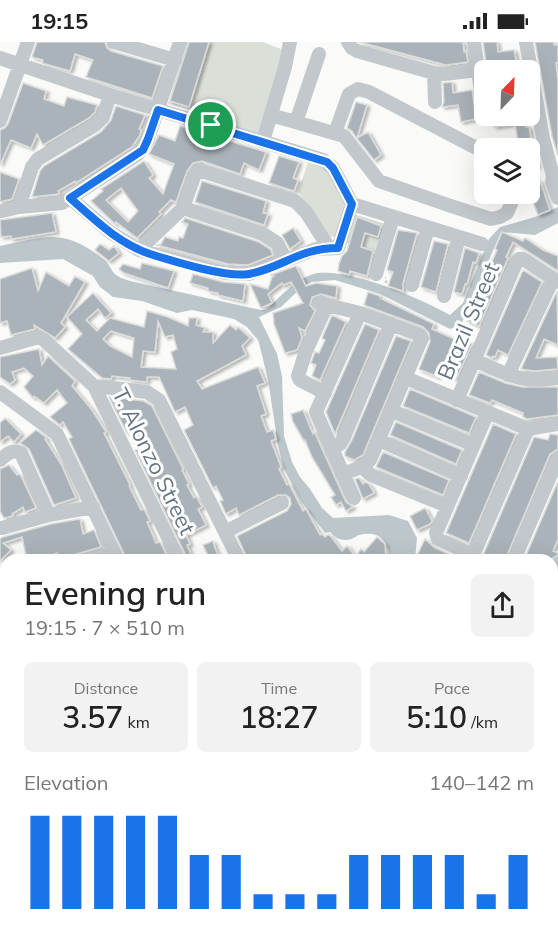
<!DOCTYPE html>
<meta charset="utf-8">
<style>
:root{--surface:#fff;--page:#f2f2f2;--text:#222;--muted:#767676;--accent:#1a73e8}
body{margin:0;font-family:Mulish,sans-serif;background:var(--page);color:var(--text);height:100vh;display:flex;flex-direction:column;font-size:22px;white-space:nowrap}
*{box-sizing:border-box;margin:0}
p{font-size:20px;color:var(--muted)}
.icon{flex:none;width:33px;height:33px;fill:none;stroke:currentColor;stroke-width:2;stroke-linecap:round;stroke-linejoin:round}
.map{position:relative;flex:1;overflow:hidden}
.drawer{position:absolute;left:0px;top:512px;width:558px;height:386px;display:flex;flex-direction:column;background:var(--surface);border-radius:18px 18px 0 0;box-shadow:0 6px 24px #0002}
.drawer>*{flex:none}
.needle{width:39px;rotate:23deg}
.fabs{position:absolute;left:474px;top:18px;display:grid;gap:12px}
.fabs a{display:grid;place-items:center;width:66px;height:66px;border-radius:9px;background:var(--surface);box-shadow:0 6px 24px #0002;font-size:30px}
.pin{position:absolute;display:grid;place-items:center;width:51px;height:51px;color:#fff;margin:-26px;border:3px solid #fff;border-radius:50%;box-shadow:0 2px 6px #0007}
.round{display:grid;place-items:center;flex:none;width:63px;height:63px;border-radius:9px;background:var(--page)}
.headline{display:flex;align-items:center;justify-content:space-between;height:102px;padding:0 24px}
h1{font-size:33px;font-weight:600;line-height:45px}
.metrics{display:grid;grid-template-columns:repeat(3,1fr);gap:9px;height:102px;padding:6px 24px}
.metrics div{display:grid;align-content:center;border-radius:9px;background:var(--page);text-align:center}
.metrics b{font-size:30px;font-weight:600}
.metrics small{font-size:16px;font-weight:400}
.metrics p{font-size:16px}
.chart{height:168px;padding:12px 24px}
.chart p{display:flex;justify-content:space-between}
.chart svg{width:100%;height:108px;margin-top:6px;stroke:var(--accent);stroke-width:6}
.status{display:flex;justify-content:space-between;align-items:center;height:42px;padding:0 30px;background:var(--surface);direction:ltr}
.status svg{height:16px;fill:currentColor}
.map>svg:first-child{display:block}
.green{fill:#dadfd7}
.water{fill:#bbc7cb}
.building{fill:#aab3b9;stroke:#dcdcda;stroke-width:1.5;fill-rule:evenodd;filter:url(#shadow)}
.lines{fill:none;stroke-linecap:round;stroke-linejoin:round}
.path{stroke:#bbbfc2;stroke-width:1.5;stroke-dasharray:3 3;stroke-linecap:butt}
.minor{stroke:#c3c8cc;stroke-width:14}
.route-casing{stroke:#fff;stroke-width:12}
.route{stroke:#1a73e8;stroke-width:8}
.labels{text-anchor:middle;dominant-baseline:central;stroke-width:6;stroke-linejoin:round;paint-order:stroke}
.street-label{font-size:22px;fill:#657683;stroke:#fff}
</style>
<div class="status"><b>19:15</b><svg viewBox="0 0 49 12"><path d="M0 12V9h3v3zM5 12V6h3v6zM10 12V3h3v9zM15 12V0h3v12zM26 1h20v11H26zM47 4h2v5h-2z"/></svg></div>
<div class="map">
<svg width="558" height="896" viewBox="0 0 558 896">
<defs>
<filter id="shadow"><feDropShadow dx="3" dy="2" stdDeviation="1.5" flood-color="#0004"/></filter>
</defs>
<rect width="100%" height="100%" fill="#fafaf8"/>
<path class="green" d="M186 0H263L281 7 279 23 260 92 190 71 191 68 168 62Z
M309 117 324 122 348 163 335 194 330 195 298 150Z
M353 172 389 183 380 211 344 200Z"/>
<path class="water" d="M558 165V181L535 193 501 190 461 283 450 287 380 252 335 238 312 240 303 244 281 265 259 275 277 312 282 334 284 394 292 420 300 435 310 447 322 466 333 476 389 473 408 479 417 496 415 517H390C389 499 379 488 359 493 354 495 352 498 346 498 339 498 335 495 330 490L325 491 301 459 284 427 278 403 268 338 260 305 258 298 247 285 234 277 216 273 192 268 177 271 142 259 113 255 100 245 93 234 63 217 0 221V204C45 195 62 185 102 216 108 220 109 224 113 230 117 235 124 237 130 239L261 268H266C280 255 298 234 318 231 352 227 420 256 450 273L463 261 489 197 500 185 535 175Z"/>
<path class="building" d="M37 0H105L107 6 111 9 163 24 152 56 86 35 93 18 75 12 70 29 42 21 43 18 32 15Z
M189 0H209L189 65 170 59Z
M359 0H463L464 10 466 9 468 20 446 23Z
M483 0H497L498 10 514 8 518 28H487Z
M535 0H554V3H558V20L556 21 558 38V114L552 94Z
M452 40 453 51 472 48 476 77 461 80 458 63 442 65 444 60 443 41Z
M23 41 46 49 44 57 64 64 67 55 97 63 95 70 89 76 43 103 37 92 31 106 11 98 0 123V88L5 86 8 82Z
M356 60 367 63 357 96 368 90 381 113 374 118 355 94 352 89 347 86Z
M116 64 145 73 139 87 141 88 140 93 132 105 76 141 75 139 58 149 59 152 32 155 40 129 44 124 101 90 111 78Z
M494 74H524L526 85H529L531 97 518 99 515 82 494 85Z
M180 84 266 110 259 128 244 121 240 132 202 119 193 121 187 129 176 160 171 158 159 170 161 172 137 196 116 180 115 182 91 159 103 149 101 147 144 119 153 133 149 136 163 152 174 122 149 112 159 93 175 99ZM121 146 138 169 128 180 106 158Z
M530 102H531L538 124 532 126 537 141 540 139 550 168 538 173 530 152Z
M279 114 299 120 293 136 298 138 294 149 269 141Z
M0 130 19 137 12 157 0 160Z
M202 139 266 159 263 171 268 172 264 183 195 160Z
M52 171 56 190 11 197V194L1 195 0 178Z
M357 175 381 184 378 195 365 191 361 205 373 209 367 234 350 229 349 233 338 229 339 222 342 214 347 209Z
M185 176 259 200 270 207 273 213 248 223 228 222 157 203 161 202 165 195 178 199 179 195 183 196 188 182 182 180Z
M293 186 301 199 290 207 282 193Z
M398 188 417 191 403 241V249L388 244 393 230 387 228Z
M502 190 523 199 525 196 543 208 558 214V229L513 200 506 215 508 216 479 284 467 279 479 255 477 254 497 208 495 207Z
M434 199 448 202 436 250 421 245Z
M100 202 109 208 114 204 119 211 109 219 95 208Z
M465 206 479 211 476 221 473 220 467 242H465L462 252 454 250Z
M142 221 174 229 168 246 124 231 119 227 123 222 140 227Z
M296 224 306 244 316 241 337 244 336 256 321 252 312 255 310 263 315 269 305 289 299 286 302 296 297 308 285 311 274 282 273 271 303 261 291 240 283 243 282 241 268 252 272 261 261 266 250 242 268 247 272 235 274 234 271 233Z
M32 226 38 249 46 230 69 244 75 234 85 240 61 281 65 285 55 296 34 283 35 287 11 293 7 279 0 281V237Z
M523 228 542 240 508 313 498 308 495 315 493 314 492 316 486 313Z
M193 232 223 240 245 242 243 259 218 253V251L208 249V246L190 241Z
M557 249 558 303 544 297 536 316 557 315 558 327 534 329 521 327Z
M368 250 380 254V256L434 282 432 287 461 300 462 298 472 302 456 337 440 330 438 335 419 327 430 300 429 291 423 285 364 263Z
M93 251 111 271 105 276 98 267 86 278 97 289 110 276 144 285 147 269 168 275 188 284 189 276H197L196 283 205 286 203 290H213V301L230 283 236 288 238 285 250 296 242 304 246 313 197 339 202 347 258 325 265 341 257 344 266 372 261 374 267 390 273 388 276 397 271 399 281 425 279 427 287 443 289 442 303 469 306 467 320 493 322 492 325 495 329 492 342 509 347 504 354 513 349 518H248L237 494 287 469 291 462 290 456 286 453H278L239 473 236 466 226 472 220 459 223 458 216 444 213 446 184 388 193 383 185 365 175 370 159 335H147V340L130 338V336L112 334 111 337 102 336 68 307 82 292 67 275ZM158 279 165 295 173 293 177 307 171 310 176 327 141 325 143 309 155 310ZM111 289 134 296 132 315 110 304 103 297Z
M332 273 346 280 320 338 312 334 316 323 311 321 315 310 319 311 325 298 322 296Z
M365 282 379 288 335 392 326 370Z
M396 294 411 299 363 413 354 418 345 414V410L352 398Z
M39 307 42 323 48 314 75 339 72 344 92 368 106 390 104 391 130 443 129 444 141 468 144 467 150 479 147 480 156 501 160 500 166 512 154 518H127L69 397 72 395 63 380 60 383 50 375 67 361 57 348 44 361 34 354 33 356 24 345 33 334 24 326 12 330 15 338 10 342 0 335V315Z
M479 330 505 341 522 345H558V373L527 377 523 375V371L492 358 490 361 469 353Z
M410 347 476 375 469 391 403 364Z
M109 355 144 359 152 364 183 427 182 428 189 442 187 443 194 456 196 454 202 465 198 467 206 483 186 493 190 502 187 503 193 518H188L135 408 137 407 129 390 127 391Z
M303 368 313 392 314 389 346 460 353 465 346 469 341 460 336 463 331 455 335 453 312 415 305 398 304 399 293 380 291 372Z
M5 376 21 392 14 400 8 394 0 400V381Z
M396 380 462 408 456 422 390 393Z
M493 382 516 392 469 501 446 491Z
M36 388 47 396 45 397 61 422 76 456 54 463 29 407 20 401Z
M550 392 558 393V407L550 412 505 518H481L534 395 548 398Z
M383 410 449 438 443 453 376 425Z
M9 423 17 433 19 432 21 434 36 466 25 470 23 465 12 472 13 474 4 476 0 469V427Z
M359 436 363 442 365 440 369 442 374 451 363 457 355 437Z
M558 439V497L553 509 558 511V513L550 518H524Z
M425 466 432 479 430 482 417 488 410 474Z
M80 477 83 492 94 488 101 505 59 517 57 511 40 518H27L22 495 3 501 11 508 0 519V497L3 495 51 482Z
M377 495 385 502 386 518H359L360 516 357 513 361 507 364 510Z
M425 497 434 505 461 518H421L422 515 417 514Z
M213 499 215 506 220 518H210L203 503Z"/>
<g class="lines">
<path class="path" d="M378 264 387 237 385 236"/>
<path class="minor" d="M114 0 175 18
M348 0 352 6 357 9 434 31 444 32 478 28
M474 0 485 77
M526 0 543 96 553 134 552 140 558 156
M0 16 110 53 323 118 333 126 352 162 482 202
M434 31 435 60
M271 73 344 94 379 139 448 163 491 177 500 175 507 171 511 162 509 152
M0 79 28 0
M296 80 319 12
M335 91 349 52 358 47 369 50 484 110
M263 99 285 25 290 0
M70 156 110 190 139 208 225 231 249 232 316 207 338 206 352 162
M19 165 32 125 38 117 95 83 103 75 110 53
M183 166 263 192 277 201 286 218
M2 169 19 165 62 161 138 112 148 97 180 0
M139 208 183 166 195 132 199 128 295 159 306 170 329 206
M376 232 393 175
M412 243 428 186
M444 254 459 195
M319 261 360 271 420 293 422 296 370 418 362 425 342 432
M0 306 39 295 44 298 94 344 179 518
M474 318C507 332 521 342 558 336
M508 333 553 237
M406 336 528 387 558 382
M94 344 147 350 159 358 239 518
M0 350 57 392 118 518
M325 351 300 338 298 334 306 309 327 263
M457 358 517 219 519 217H523L558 240
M392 369 474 403
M379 398 461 434
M332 408 340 402 344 395 391 282
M0 418C7 412 12 407 21 411L49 473
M362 425 371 433 447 464
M354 456 316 370 360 271
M2 486 49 473 93 465
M225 490 282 461
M473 513 438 497 436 491 488 370
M91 518 114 510
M471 518 528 387
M514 518 558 416
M552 536 558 522
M0 549 6 547
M0 607 6 605
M0 730 6 736
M552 780 558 784
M0 802 6 798
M552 838 558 842
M552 874 558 870
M173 891 177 896
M255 891 259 896
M323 891 326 896
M0 895 45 894 52 896
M425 896 432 891
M519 896 526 891"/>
</g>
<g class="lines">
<defs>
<path id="route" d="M158 68 327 120 333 126 352 162 338 206C299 206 282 226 249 232 226 236 173 219 150 212 118 201 95 178 70 156L143 108 148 97Z"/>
</defs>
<use href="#route" class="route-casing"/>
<use href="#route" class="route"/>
</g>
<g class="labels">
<g class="street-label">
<text transform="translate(468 279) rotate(-67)">Brazil Street</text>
<text transform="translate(154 419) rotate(64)">T. Alonzo Street</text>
</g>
</g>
</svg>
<div class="fabs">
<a><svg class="needle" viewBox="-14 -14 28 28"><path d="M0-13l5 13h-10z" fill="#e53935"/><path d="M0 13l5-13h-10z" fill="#767676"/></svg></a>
<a><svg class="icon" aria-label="layers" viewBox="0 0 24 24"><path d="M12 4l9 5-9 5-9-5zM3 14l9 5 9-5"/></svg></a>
</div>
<div class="pin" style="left:211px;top:83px;background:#1e9e55"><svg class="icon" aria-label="arrive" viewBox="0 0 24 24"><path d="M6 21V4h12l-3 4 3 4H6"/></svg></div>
<section class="drawer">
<div class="headline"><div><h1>Evening run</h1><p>19:15 · 7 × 510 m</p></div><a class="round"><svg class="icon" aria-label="share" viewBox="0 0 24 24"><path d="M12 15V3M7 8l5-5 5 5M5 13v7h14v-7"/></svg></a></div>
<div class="metrics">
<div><p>Distance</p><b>3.57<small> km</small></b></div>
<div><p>Time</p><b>18:27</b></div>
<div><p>Pace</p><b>5:10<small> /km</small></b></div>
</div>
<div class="chart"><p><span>Elevation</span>140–142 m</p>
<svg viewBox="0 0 160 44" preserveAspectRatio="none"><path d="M5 44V6M15 44V6M25 44V6M35 44V6M45 44V6M55 44V22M65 44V22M75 44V38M85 44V38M95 44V38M105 44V22M115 44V22M125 44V22M135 44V22M145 44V38M155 44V22"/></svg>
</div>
</section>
</div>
